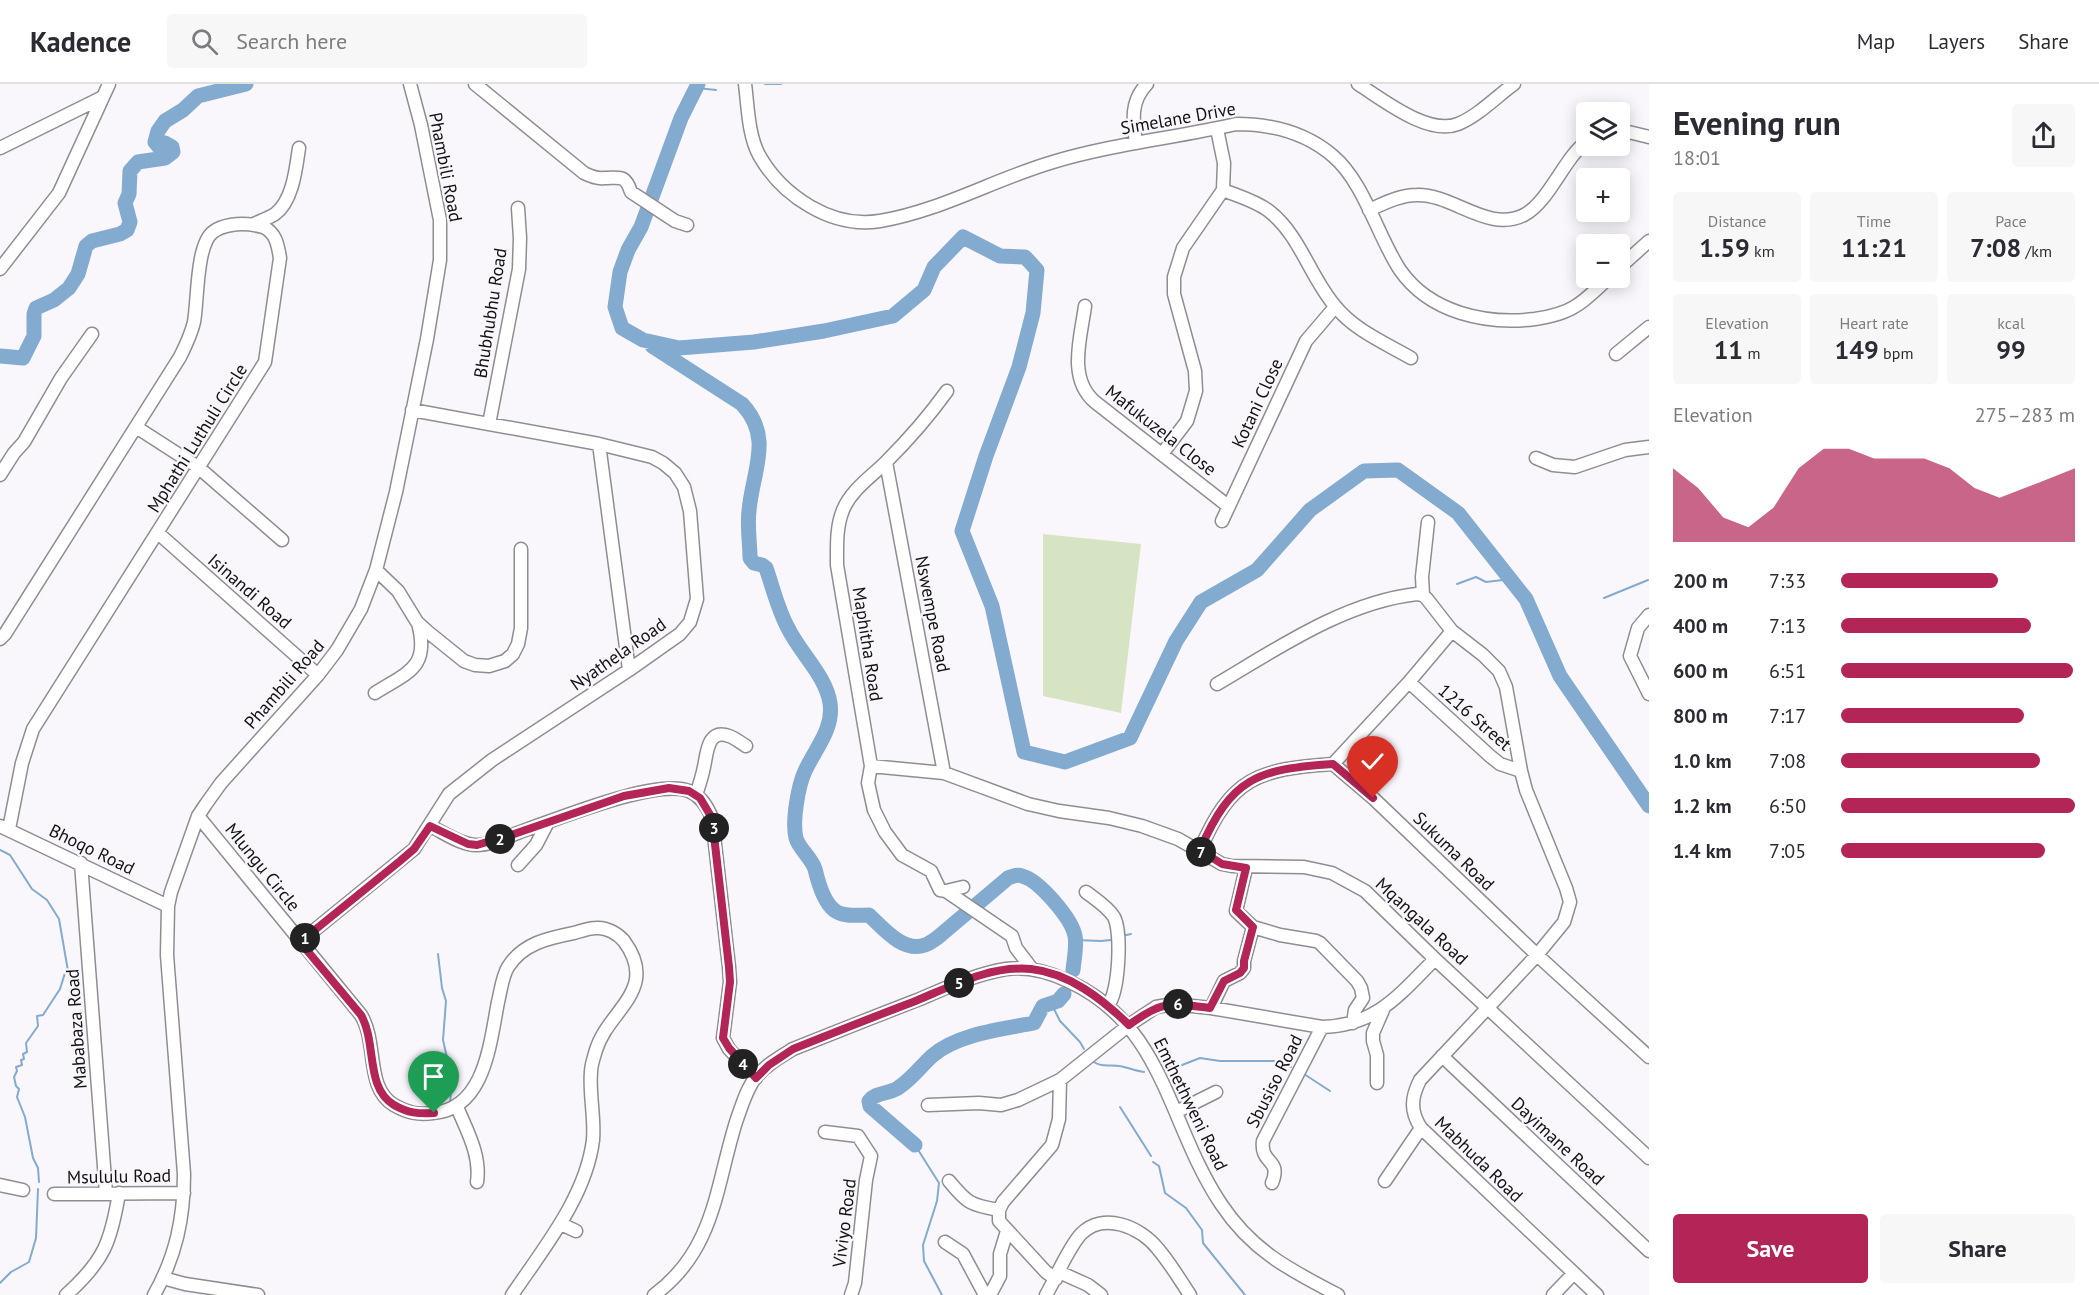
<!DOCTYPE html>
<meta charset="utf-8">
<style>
:root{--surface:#fff;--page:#f7f7f7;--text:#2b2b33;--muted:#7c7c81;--line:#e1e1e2;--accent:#b32457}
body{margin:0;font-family:"PT Sans",sans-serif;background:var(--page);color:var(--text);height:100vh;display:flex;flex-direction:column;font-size:22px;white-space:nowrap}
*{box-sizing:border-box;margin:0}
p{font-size:20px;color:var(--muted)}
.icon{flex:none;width:33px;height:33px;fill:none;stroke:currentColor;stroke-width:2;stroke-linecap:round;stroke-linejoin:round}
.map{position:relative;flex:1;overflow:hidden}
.panel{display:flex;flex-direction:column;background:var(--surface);width:450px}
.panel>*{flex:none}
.fabs{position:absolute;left:1576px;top:18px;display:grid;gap:12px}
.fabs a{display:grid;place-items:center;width:54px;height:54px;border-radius:6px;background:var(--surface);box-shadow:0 3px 15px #0003;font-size:30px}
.pin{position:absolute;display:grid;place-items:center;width:51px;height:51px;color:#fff;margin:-62px -26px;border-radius:50% 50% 50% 0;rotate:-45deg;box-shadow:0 0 6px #0007}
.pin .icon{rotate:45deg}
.km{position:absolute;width:30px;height:30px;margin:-15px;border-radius:50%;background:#222;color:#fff;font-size:16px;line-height:30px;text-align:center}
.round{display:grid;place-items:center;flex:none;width:63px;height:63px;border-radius:6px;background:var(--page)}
.summary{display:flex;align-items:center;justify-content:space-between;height:102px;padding:0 24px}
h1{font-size:33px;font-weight:600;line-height:45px}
.metrics{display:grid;grid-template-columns:repeat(3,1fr);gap:9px;height:102px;padding:6px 24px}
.metrics div{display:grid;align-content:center;border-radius:6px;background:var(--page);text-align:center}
.metrics b{font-size:26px;font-weight:600}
.metrics small{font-size:16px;font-weight:400}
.metrics p{font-size:16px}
.chart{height:168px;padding:12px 24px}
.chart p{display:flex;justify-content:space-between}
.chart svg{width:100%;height:108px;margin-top:6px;fill:var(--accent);opacity:.7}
.action{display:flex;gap:12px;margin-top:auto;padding:12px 24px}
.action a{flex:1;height:69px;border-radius:6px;background:var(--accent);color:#fff;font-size:24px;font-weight:600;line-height:69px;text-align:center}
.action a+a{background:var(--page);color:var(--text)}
ul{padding:0 24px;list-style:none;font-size:20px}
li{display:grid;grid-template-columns:96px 72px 1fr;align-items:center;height:45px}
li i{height:15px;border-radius:8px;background:var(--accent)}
header{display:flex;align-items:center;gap:36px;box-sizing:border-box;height:84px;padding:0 30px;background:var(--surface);border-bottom:2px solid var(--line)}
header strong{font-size:28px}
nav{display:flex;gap:33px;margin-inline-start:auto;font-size:21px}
.search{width:420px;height:54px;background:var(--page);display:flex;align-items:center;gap:15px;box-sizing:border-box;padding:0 21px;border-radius:6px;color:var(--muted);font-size:22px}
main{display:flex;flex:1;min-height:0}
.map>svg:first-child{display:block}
.green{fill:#d6e4c4}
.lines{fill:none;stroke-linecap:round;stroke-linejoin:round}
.stream{stroke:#83aacf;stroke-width:2}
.river{stroke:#83aacf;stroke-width:15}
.minor-casing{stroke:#8f8d92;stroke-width:15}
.minor{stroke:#fff;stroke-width:12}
.route-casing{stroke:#fff;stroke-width:12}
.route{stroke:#b32457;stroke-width:8}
.labels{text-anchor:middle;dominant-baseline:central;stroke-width:4.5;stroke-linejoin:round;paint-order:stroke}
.street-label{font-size:18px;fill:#121213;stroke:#f9f7fc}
</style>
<header>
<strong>Kadence</strong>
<div class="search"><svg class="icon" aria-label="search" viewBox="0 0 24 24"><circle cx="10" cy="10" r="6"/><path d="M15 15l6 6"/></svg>Search here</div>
<nav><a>Map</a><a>Layers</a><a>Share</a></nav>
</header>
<main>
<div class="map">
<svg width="1649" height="1211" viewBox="0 0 1649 1211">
<rect width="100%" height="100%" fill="#f9f7fc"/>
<path class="green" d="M1043 450 1141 460 1121 629 1043 612Z"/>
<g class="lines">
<path class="stream" d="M765 0H781
M697 4 716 6
M1457 500 1476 493 1486 498 1511 495
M1604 514 1648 496
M0 766 10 771 32 805 47 816 59 835 68 887 65 889 60 905 43 931 37 932 38 942 26 959 27 968 23 970 24 975 21 976 22 981 16 983 17 987 14 993 16 1002 19 1005 17 1013 25 1033 33 1074 38 1084 39 1098
M1122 852 1131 850
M1075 856 1101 857 1111 856
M438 870 442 904 446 917 443 956 452 996 450 1019
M1051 919 1060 937 1080 958 1084 965
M1094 978C1102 984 1110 980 1119 982 1127 983 1135 987 1144 988
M1163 984 1182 981 1200 974 1220 977H1274L1291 983
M1304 990 1330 1007
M1120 1023 1151 1072
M915 1061 939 1099 937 1117 923 1161 924 1177 942 1211
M1153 1078 1159 1082 1165 1109 1186 1124 1202 1146 1203 1159 1245 1211
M0 1199 11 1188 29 1178 36 1154 38 1105"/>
<path class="river" d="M698 0 681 34 641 143 628 166 620 188 615 223 622 244 643 256 679 264 754 258 824 247 893 232 924 206 934 183 963 153 1000 172 1025 173 1037 186 1033 229 1019 283 986 372 962 447 992 522 1024 668 1065 678 1130 654 1176 557 1201 518 1257 486 1310 426 1364 387 1398 386 1458 429 1526 515 1560 592 1649 722
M652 262 742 320C774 354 752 388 749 427 747 442 750 459 750 474L754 479 762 481 766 484C773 504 778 526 788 544 800 569 826 592 830 619 834 645 815 665 805 687 798 702 792 738 796 754 799 765 811 773 815 785 818 798 824 821 837 828 846 833 859 831 869 831 883 844 903 869 925 861 929 860 934 856 937 854L1008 794C1013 792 1017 790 1022 792 1039 796 1072 835 1075 852 1077 862 1074 875 1073 886
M0 272 23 274 34 252V230L36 224 54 216 69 204 78 190 86 162 92 157 120 150 127 146 130 138 125 119 129 110 130 87 138 78 165 74 173 68 172 63 165 59 159 63 155 58 158 47 165 37 183 26 198 12 246 0
M915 1061 870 1022 869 1017C876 1008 889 1010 898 1004 912 995 921 982 932 972 957 950 1003 945 1034 939L1043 922 1058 917 1064 910"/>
<defs>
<path id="minor" d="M475 0 584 89C590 92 597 95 604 94 620 94 625 90 631 108L675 137 687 141
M745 0C748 23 748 50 759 71 782 112 832 145 880 137 940 127 995 95 1053 78 1113 60 1175 54 1236 40 1272 40 1305 48 1333 72 1364 98 1378 153 1400 186 1430 229 1486 241 1535 235 1548 233 1563 230 1574 223 1587 216 1598 203 1609 194
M1358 0C1382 15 1428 52 1458 40 1478 32 1496 13 1514 0
M1620 46 1649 53
M1136 59C1133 37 1130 17 1147 0
M0 64 103 13
M1223 106C1238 112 1256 117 1269 127 1300 151 1310 193 1335 222 1354 246 1385 259 1411 274
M1369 126C1385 119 1400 111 1417 111 1453 110 1488 149 1524 131 1549 118 1564 74 1587 57
M254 140C260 137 269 134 275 130 293 117 296 84 299 64
M1620 183 1649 157
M0 185 59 109 109 0
M1085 222C1081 253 1067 294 1095 318L1228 422
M1616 270 1649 243
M947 307C929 332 908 356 886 378 872 392 851 406 843 426 836 443 837 462 837 481L871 682 868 699 874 726 885 748 902 771 931 787 940 806 946 807 963 803
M489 340 519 185 520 154 518 124
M136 343 198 383 282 456
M599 360 629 586
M1162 370 1187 337 1196 307 1195 287 1174 210V193L1183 164 1223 106 1224 79 1217 45
M1536 374 1553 381 1575 383 1625 366 1649 363
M886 378 944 689
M0 391 14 369 24 358 61 294 92 250
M1222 437 1306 257 1335 223
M158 449 318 591
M376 486 398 507 417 538 428 548 464 577 475 581 489 582 505 577 513 570 518 560 521 544V465
M1423 511 1422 493 1428 438
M1649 531 1638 544 1630 572 1649 610
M0 555 5 550 180 273C186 261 191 251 194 238 198 216 196 161 213 148 218 144 225 142 231 141 242 139 252 140 263 143 276 148 278 162 280 174L265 278 33 645 22 679 9 745
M1409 598 1490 672 1500 680 1521 687
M1217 600C1278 564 1345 518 1417 510L1423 511 1427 515 1452 547 1483 571 1499 587 1506 603 1521 687 1526 706 1566 804 1570 818 1564 838 1537 871 1420 996C1411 1014 1410 1027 1421 1044L1597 1211
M375 609C408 588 430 584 418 539
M1333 680 1409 598 1452 547
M871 682 944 689 1028 720 1059 727 1109 734 1142 742 1178 755 1222 780 1232 782 1304 783 1332 789 1365 807 1435 875 1649 1074
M696 711C699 702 702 693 704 683 707 670 707 644 729 652 735 654 741 659 746 662
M198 732 361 931C378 959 365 1004 394 1021 408 1029 418 1031 433 1029 485 1025 490 959 498 918 501 906 502 893 508 883 523 859 549 854 574 849 581 847 589 844 596 844 607 843 618 850 624 857 660 906 608 926 596 966 594 973 591 981 591 988 589 1010 595 1033 593 1056 586 1113 543 1165 512 1211
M0 742 168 822
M430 742C443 748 461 761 476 761 491 761 507 753 520 748 555 736 656 694 689 707 701 712 707 722 712 734L729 883 730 898 723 954 729 965 756 994
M1200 766C1231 694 1257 685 1333 680L1373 714 1537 871 1649 973
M81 779 106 1109
M518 781 536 761 548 738
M1246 784 1236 827 1253 843 1280 851 1316 857 1320 859 1357 897 1361 904 1363 914 1355 926 1353 939
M946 807 1012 852 1016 864 1032 885
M1086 808C1095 815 1108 823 1114 833 1122 848 1119 909 1108 921
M300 858 414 765 449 710 492 676 629 586 680 550 690 538 697 515 690 427 684 403 675 389 663 379 652 373 599 360 412 326
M1211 924 1224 897 1240 889 1244 884V877L1253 843
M1442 972 1649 1167
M1377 999V971L1373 957V949L1383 926
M928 1021 979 1019 1001 1021 1018 1016 1060 996 1129 941 1156 923 1173 920 1211 924 1322 943C1376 942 1400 910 1435 875
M457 1023C467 1047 481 1071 477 1098
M1176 1028 1216 1008
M825 1048 858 1052 871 1072 866 1096 855 1199 851 1211
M949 1097C967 1119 970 1121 999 1126
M1385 1097 1421 1044
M1272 1099C1282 1074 1260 1081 1263 1057L1322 943
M0 1101 23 1106
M54 1110 184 1109
M561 1140 576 1147
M945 1158 963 1170 985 1211
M1059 1188 1088 1201 1101 1211
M163 1194 185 1200 258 1211
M1056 1195 1046 1188 999 1137V1126L1003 1118 1052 1061 1059 1035 1060 996
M66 1211C104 1177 111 1158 119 1109
M154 1211C176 1172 184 1134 184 1090L167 871 168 822 171 808 198 732 206 720 221 699 318 591 337 566 361 525 376 486 396 408 427 255 440 176V136L421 41 410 0
M654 1211C716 1166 716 1099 737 1035 742 1021 747 1004 756 993 766 981 780 973 793 965 836 948 878 931 920 915 948 903 976 890 1006 885 1028 882 1049 888 1068 897 1165 941 1168 1041 1221 1120 1252 1167 1290 1186 1338 1211
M990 1211 1000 1192V1170L1007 1147
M1046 1211C1056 1194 1068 1164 1081 1150 1103 1127 1141 1143 1158 1165 1170 1179 1180 1196 1190 1211
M1553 1211 1574 1189"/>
</defs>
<use href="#minor" class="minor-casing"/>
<use href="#minor" class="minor"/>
</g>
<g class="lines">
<defs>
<path id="route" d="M434 1029C418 1030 408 1029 394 1021 365 1004 377 959 361 931L300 858 400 777 414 765 430 742 468 760 477 761 514 750 624 712 669 704 689 707 700 714 712 734 729 883 730 898 723 954 729 964 756 994 769 981 793 965C833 949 873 933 913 918 950 903 990 881 1031 885 1069 889 1102 915 1129 941 1163 916 1170 919 1210 924L1224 897 1240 889 1244 884V877L1253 843 1236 826 1246 784 1222 780 1200 766C1231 694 1257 685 1333 680L1373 714"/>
</defs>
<use href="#route" class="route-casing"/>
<use href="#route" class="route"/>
</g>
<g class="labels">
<g class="street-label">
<text transform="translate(1178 34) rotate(-10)">Simelane Drive</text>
<text transform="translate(446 83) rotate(79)">Phambili Road</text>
<text transform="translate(490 229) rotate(-81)">Bhubhubhu Road</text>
<text transform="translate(1257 319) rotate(-65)">Kotani Close</text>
<text transform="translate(1161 346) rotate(38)">Mafukuzela Close</text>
<text transform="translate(197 354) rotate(-58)">Mphathi Luthuli Circle</text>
<text transform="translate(250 507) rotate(41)">Isinandi Road</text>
<text transform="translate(933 530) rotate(79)">Nswempe Road</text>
<text transform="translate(868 560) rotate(81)">Maphitha Road</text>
<text transform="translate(618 570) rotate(-35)">Nyathela Road</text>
<text transform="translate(284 600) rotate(-49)">Phambili Road</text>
<text transform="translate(1475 633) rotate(41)">1216 Street</text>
<text transform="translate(92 765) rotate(26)">Bhoqo Road</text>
<text transform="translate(1454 767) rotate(44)">Sukuma Road</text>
<text transform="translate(263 783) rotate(51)">Mlungu Circle</text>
<text transform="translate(1422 837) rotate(43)">Mqangala Road</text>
<text transform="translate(76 945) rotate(-94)">Mababaza Road</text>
<text transform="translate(1274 997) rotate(-63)">Sbusiso Road</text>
<text transform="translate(1191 1020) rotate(64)">Emthethweni Road</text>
<text transform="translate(1558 1057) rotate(43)">Dayimane Road</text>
<text transform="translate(1479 1075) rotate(44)">Mabhuda Road</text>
<text transform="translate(119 1092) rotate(-1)">Msululu Road</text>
<text transform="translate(844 1139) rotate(-83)">Viviyo Road</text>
</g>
</g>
</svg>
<div class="fabs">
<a><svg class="icon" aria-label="layers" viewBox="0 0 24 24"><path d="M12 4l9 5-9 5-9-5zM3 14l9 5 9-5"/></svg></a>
<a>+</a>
<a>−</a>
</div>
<div class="pin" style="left:434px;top:1029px;background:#1e9e55"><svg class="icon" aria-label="arrive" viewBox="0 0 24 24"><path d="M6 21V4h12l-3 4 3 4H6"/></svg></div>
<div class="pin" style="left:1373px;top:714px;background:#d93025"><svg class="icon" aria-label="check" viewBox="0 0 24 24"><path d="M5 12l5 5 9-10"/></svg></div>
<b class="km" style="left:305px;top:854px">1</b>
<b class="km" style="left:500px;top:755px">2</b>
<b class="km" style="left:714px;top:744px">3</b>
<b class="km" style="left:743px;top:980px">4</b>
<b class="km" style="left:959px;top:899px">5</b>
<b class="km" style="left:1178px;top:920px">6</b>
<b class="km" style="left:1201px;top:768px">7</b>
</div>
<section class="panel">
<div class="summary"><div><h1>Evening run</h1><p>18:01</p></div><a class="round"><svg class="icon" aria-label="share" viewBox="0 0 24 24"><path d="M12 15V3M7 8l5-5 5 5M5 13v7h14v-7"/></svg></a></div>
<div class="metrics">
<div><p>Distance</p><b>1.59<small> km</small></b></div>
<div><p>Time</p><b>11:21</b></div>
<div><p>Pace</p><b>7:08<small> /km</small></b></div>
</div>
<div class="metrics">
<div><p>Elevation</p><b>11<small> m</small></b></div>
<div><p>Heart rate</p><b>149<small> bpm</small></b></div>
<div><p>kcal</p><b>99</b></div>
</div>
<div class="chart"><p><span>Elevation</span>275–283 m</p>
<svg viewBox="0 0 160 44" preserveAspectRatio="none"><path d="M0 44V14L10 22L20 34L30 38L40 30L50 14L60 6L70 6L80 10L90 10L100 10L110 14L120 22L130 26L140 22L150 18L160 14V44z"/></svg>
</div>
<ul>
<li><b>200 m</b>7:33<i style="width:67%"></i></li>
<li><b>400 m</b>7:13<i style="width:81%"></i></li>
<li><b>600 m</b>6:51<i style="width:99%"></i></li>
<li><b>800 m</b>7:17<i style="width:78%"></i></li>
<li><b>1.0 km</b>7:08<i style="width:85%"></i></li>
<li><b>1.2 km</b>6:50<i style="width:100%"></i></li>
<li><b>1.4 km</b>7:05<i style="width:87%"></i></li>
</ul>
<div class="action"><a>Save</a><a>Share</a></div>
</section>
</main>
